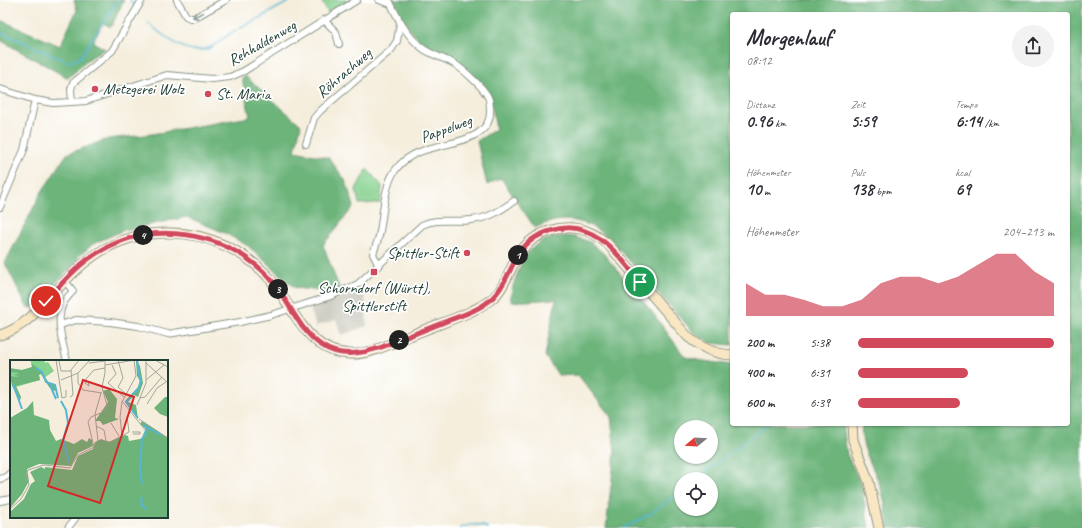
<!DOCTYPE html>
<html lang="de">
<meta charset="utf-8">
<style>
:root{--surface:#fff;--page:#f2f2f3;--text:#2b2b33;--muted:#7c7c81;--accent:#d1495b}
body{margin:0;font-family:Caveat,sans-serif;background:var(--page);color:var(--text);height:100vh;display:flex;flex-direction:column;font-size:15px;white-space:nowrap}
*{box-sizing:border-box;margin:0}
p{font-size:13px;color:var(--muted)}
.icon{flex:none;width:22px;height:22px;fill:none;stroke:currentColor;stroke-width:2;stroke-linecap:round;stroke-linejoin:round}
.map{position:relative;flex:1;overflow:hidden}
.drawer{position:absolute;left:730px;top:12px;width:340px;height:414px;display:flex;flex-direction:column;background:var(--surface);border-radius:4px;box-shadow:0 1px 3px #0004}
.drawer>*{flex:none}
.needle{width:26px;rotate:252deg}
.fabs{position:absolute;left:674px;top:420px;display:grid;gap:8px}
.fabs a{display:grid;place-items:center;width:44px;height:44px;border-radius:50%;background:var(--surface);box-shadow:0 1px 3px #0004;font-size:20px}
.pin{position:absolute;display:grid;place-items:center;width:34px;height:34px;color:#fff;margin:-17px;border:2px solid #fff;border-radius:50%;box-shadow:0 1px 4px #0007}
.km{position:absolute;width:20px;height:20px;margin:-10px;border-radius:50%;background:#222;color:#fff;font-size:11px;line-height:20px;text-align:center}
.round{display:grid;place-items:center;flex:none;width:42px;height:42px;border-radius:21px;background:var(--page)}
.headline{display:flex;align-items:center;justify-content:space-between;height:68px;padding:0 16px}
h1{font-size:22px;font-weight:700;line-height:30px}
.metrics{display:grid;grid-template-columns:repeat(3,1fr);gap:6px;height:68px;padding:4px 16px}
.metrics div{display:grid;align-content:center}
.metrics b{font-size:17px;font-weight:700}
.metrics small{font-size:11px;font-weight:400}
.metrics p{font-size:11px}
.chart{height:112px;padding:8px 16px}
.chart p{display:flex;justify-content:space-between}
.chart svg{width:100%;height:72px;margin-top:4px;fill:var(--accent);opacity:.7}
ul{padding:0 16px;list-style:none;font-size:13px}
li{display:grid;grid-template-columns:64px 48px 1fr;align-items:center;height:30px}
li i{height:10px;border-radius:5px;background:var(--accent)}
.map>svg:first-child{display:block}
.industrial{fill:#c6c5b8}
.green{fill:#86d28f;stroke:#528862}
.forest{fill:#6cb47a;stroke:#467857;fill-rule:evenodd}
.lines{fill:none;stroke-linecap:round;stroke-linejoin:round}
.stream{stroke:#55b6d4;stroke-width:1.5}
.minor-casing{stroke:#8a9688;stroke-width:8}
.secondary-casing{stroke:#8a9688;stroke-width:11}
.minor{stroke:#fff;stroke-width:6}
.secondary{stroke:#f9e7c3;stroke-width:9}
.oneway{stroke:#8f9e9a}
.route-casing{stroke:#fff;stroke-width:8}
.route{stroke:#d1495b;stroke-width:5}
.poi-dot{fill:#d1495b;stroke:#fff;stroke-width:1.5}
.labels{text-anchor:middle;dominant-baseline:central;stroke-width:3.5;stroke-linejoin:round;paint-order:stroke}
.street-label{font-size:16px;fill:#1f3d34;stroke:#fff}
.poi-label{font-size:16px;fill:#1f3d34;stroke:#fff;text-anchor:start}
.inset-river{fill:none;stroke:#55b6d4;stroke-width:2}
.inset-road{fill:none;stroke:#9fa799;stroke-width:1}
.view{fill:#d62828;fill-opacity:0.15;stroke:#d62828;stroke-width:2}
.inset-edge{fill:none;stroke:#1f3d34;stroke-width:2}
</style>
<div class="map">
<svg width="1082" height="528" viewBox="0 0 1082 528">
<rect width="100%" height="100%" fill="#fff"/>
<filter id="ink" filterUnits="userSpaceOnUse"><feTurbulence type="fractalNoise" baseFrequency=".025" numOctaves="2"/><feDisplacementMap in="SourceGraphic" scale="8" xChannelSelector="R" yChannelSelector="G"/><feConvolveMatrix kernelMatrix="1 2 1 2 8 2 1 2 1" color-interpolation-filters="sRGB"/></filter>
<filter id="wash" filterUnits="userSpaceOnUse"><feTurbulence type="fractalNoise" baseFrequency=".012" numOctaves="4" result="noise"/><feDisplacementMap in="SourceGraphic" scale="16" xChannelSelector="R" yChannelSelector="G"/><feGaussianBlur stdDeviation="0.9" result="paint"/><feColorMatrix in="noise" values="0 0 0 0 0 0 0 0 0 0 0 0 0 0 0 0 0 1.4 0 .05"/><feComposite in="paint" operator="in"/></filter>
<g filter="url(#wash)">
<rect width="100%" height="100%" fill="#f5eedd"/>
<path class="industrial" d="M364 285 367 326 342 335 336 320 316 326 310 309 358 291Z"/>
<path class="green" d="M321 0H346L347 2 328 13Z
M367 169 382 186 380 203 359 204 356 189Z"/>
<path class="forest" d="M74 0H124L111 27 103 23 93 42 105 49 90 58 68 78 0 40V20L60 46 77 10Z
M392 0H1082V528H889C886 514 885 499 880 486 873 465 859 447 862 424H1068V14H732V345L711 343 694 333 612 241C589 220 564 213 535 228L501 178 487 185 477 141 496 129 491 101 479 81 457 63 422 44 402 20Z
M245 76 301 125 295 151 329 158 345 180 354 206 323 245 340 290 330 292 295 288 248 246 225 233 187 217 124 230 93 244 78 257 77 261 32 308 27 307 5 263 41 193 67 154 108 139 146 135 250 117 242 78Z
M565 236 575 237 590 242 603 253 652 312 685 357 697 360 732 365V424H843L847 455 861 484 869 528H606L615 453 611 417 578 375 559 376 545 356 556 299 511 302C510 293 513 286 516 277 526 251 535 238 565 236ZM681 427H711V457H681ZM681 479H711V509H681Z"/>
<g class="lines">
<path class="stream" d="M130 0 135 7
M148 23C164 36 190 60 213 46 221 41 228 34 236 30
M239 29 292 0
M0 32 68 62 80 58 118 0
M696 479 768 424
M460 528C470 524 478 523 488 528
M624 528 650 514 681 491"/>
</g>
</g>
<g filter="url(#ink)">
<g class="lines">
<defs>
<path id="minor" d="M177 0 186 16 190 18H194L226 0
M379 0 391 4
M324 20 336 32 339 44
M0 89 35 100 53 103 72 102 86 101 167 75 212 79 230 77 244 71 357 0
M72 102 71 89 73 83 112 51 142 0
M306 144 314 118 320 111 391 50 397 41 400 23
M0 207 24 150 35 100
M379 266 373 254C375 247 379 239 380 231 386 197 383 165 422 151 440 144 460 144 477 134 485 129 490 122 490 112 490 107 490 101 488 97 483 87 461 67 451 62 441 57 429 54 421 47 406 35 397 17 389 0
M65 281 73 291C70 295 65 299 63 304 55 320 63 345 67 361
M60 325 76 320 110 322 138 326 168 334 240 322 271 315 331 296 358 284 422 225C438 217 454 223 471 220 488 219 501 210 514 201
M0 479 6 477 11 472
M0 501 11 499
M68 528 76 517"/>
<path id="secondary" d="M0 335C22 329 40 309 54 293 86 256 119 232 171 233 207 233 246 251 270 279 293 306 307 353 350 354 369 355 390 344 407 337 428 328 449 321 470 312 479 307 490 302 497 294 507 282 511 266 519 254 534 231 564 222 589 232 596 234 601 239 607 243L688 337C702 348 714 354 732 355
M852 424 853 440 869 482 879 528"/>
</defs>
<use href="#minor" class="minor-casing"/>
<use href="#secondary" class="secondary-casing"/>
<use href="#minor" class="minor"/>
<use href="#secondary" class="secondary"/>
</g>
<defs><path id="oneway-shaft" d="M-6 0H5M1.5-3L5.5 0L1.5 3" fill="none" stroke-width="1.6" stroke-linecap="round" stroke-linejoin="round"/></defs>
<use class="oneway" href="#oneway-shaft" transform="translate(198 15) rotate(156)"/>
</g>
<g class="lines" filter="url(#ink)">
<defs>
<path id="route" d="M46 301C63 282 80 262 102 250 154 220 222 232 265 273 287 294 295 327 321 345 340 358 361 354 382 347 403 338 425 330 447 321 460 316 474 312 485 304 503 292 508 271 519 254 526 242 537 235 550 231 591 216 618 254 640 282"/>
</defs>
<use href="#route" class="route-casing"/>
<use href="#route" class="route"/>
</g>
<g class="poi-dot">
<circle cx="95" cy="89" r="4"/>
<circle cx="208" cy="94" r="4"/>
<circle cx="467" cy="253" r="4"/>
<rect x="370" y="268" width="8" height="8" rx="2"/>
</g>
<g class="labels">
<g class="street-label">
<text transform="translate(262 43) rotate(-30)">Rehhaldenweg</text>
<text transform="translate(344 73) rotate(-41)">Röhrachweg</text>
<text transform="translate(446 129) rotate(-20)">Pappelweg</text>
</g>
<g class="poi-label">
<text x="103" y="89">Metzgerei Wolz</text>
<text x="216" y="94">St. Maria</text>
<text x="459" y="253" text-anchor="end">Spittler-Stift</text>
<text x="374" y="288" text-anchor="middle">Schorndorf (Württ),<tspan x="374" dy="18">Spittlerstift</tspan></text>
</g>
</g>
<g transform="translate(10 360)">
<rect width="158" height="158" fill="#f5eedd"/>
<path d="M20 0H35V3L38 2 44 11 34 18 31 11 28 12 30 20 6 27 0 18V9L12 10 23 7Z" fill="#86d28f"/>
<path d="M126 0 130 6 133 23 128 37 124 35 118 42 126 45 128 59 115 41 128 27 130 21 127 16ZM21 3 31 11 39 23 45 24 47 30 43 31 39 27 31 14 29 15 30 20 6 26 11 37 10 41 2 26 0 16 6 17 10 16 4 15 10 13 0 12V8L12 10 22 7ZM99 29 107 39 105 58 109 59 93 65 90 61H85L98 42 93 31ZM155 37H158V57L150 54 144 48ZM23 41 24 55 39 60 40 70 46 81 51 79 64 84 72 79 77 82 79 78 82 80 83 86 68 93 61 106 29 104 17 109 19 121 12 134 0 148V58L17 48ZM132 61 158 78V158H0V152L14 139 21 124 25 121 20 112 31 107 35 109V107L62 110 68 96 83 89 85 82 91 79 99 82 115 75 118 76 119 81 130 79 135 76 136 69 130 64Z" fill="#6cb47a"/>
<path class="inset-river" d="M127 0 130 19M26 8 32 12 36 22 45 25 48 38M3 24 12 49M40 25 46 39M51 41 56 50 58 63 53 80 59 102M128 58 116 42 129 28 131 19M133 65 151 75M132 124 130 107 132 80 137 68M132 137 131 144 136 150"/>
<path class="inset-road" d="M46 0 52 38 56 37V30M108 0 113 18 108 27 116 34M145 0 158 7M49 1 51 11H61M79 3 95 1M136 3 158 23M95 5 125 0M102 5 106 14 98 23 114 37M68 13V23L73 30 92 33M51 20 68 13 80 0M136 20 154 5M78 21 79 26 75 23 76 19 84 10 95 8M60 37 63 35 61 10 69 0M130 38 135 37 152 17M112 41 136 71M137 44 147 28 156 22M127 45 136 23V0M129 59 158 78M101 63 109 76M86 66 94 70 96 81 100 82 119 72 117 56 121 52M122 72H130V74H123M112 75 110 57 112 42 126 16 124 0M88 81 85 54 91 33M0 149 11 139 19 125 16 114 18 110 34 105 60 108 68 95 84 87 78 62 81 57 93 52 97 45 92 27 95 13V0"/>
<path class="view" d="M73 20 124 37 90 143 38 126Z"/>
<rect width="158" height="158" class="inset-edge"/>
</g>
</svg>
<div class="fabs">
<a><svg class="needle" viewBox="-14 -14 28 28"><path d="M0-13l5 13h-10z" fill="#e53935"/><path d="M0 13l5-13h-10z" fill="#7c7c81"/></svg></a>
<a><svg class="icon" aria-label="locate" viewBox="0 0 24 24"><circle cx="12" cy="12" r="6"/><path d="M12 2v4M12 18v4M2 12h4M18 12h4"/></svg></a>
</div>
<div class="pin" style="left:640px;top:282px;background:#1e9e55"><svg class="icon" aria-label="arrive" viewBox="0 0 24 24"><path d="M6 21V4h12l-3 4 3 4H6"/></svg></div>
<div class="pin" style="left:46px;top:301px;background:#d93025"><svg class="icon" aria-label="check" viewBox="0 0 24 24"><path d="M5 12l5 5 9-10"/></svg></div>
<b class="km" style="left:518px;top:255px">1</b>
<b class="km" style="left:399px;top:340px">2</b>
<b class="km" style="left:278px;top:289px">3</b>
<b class="km" style="left:143px;top:235px">4</b>
<section class="drawer">
<div class="headline"><div><h1>Morgenlauf</h1><p>08:12</p></div><a class="round"><svg class="icon" aria-label="share" viewBox="0 0 24 24"><path d="M12 15V3M7 8l5-5 5 5M5 13v7h14v-7"/></svg></a></div>
<div class="metrics">
<div><p>Distanz</p><b>0.96<small> km</small></b></div>
<div><p>Zeit</p><b>5:59</b></div>
<div><p>Tempo</p><b>6:14<small> /km</small></b></div>
</div>
<div class="metrics">
<div><p>Höhenmeter</p><b>10<small> m</small></b></div>
<div><p>Puls</p><b>138<small> bpm</small></b></div>
<div><p>kcal</p><b>69</b></div>
</div>
<div class="chart"><p><span>Höhenmeter</span>204–213 m</p>
<svg viewBox="0 0 160 44" preserveAspectRatio="none"><path d="M0 44V24L10 31L20 31L30 34L40 38L50 38L60 34L70 24L80 20L90 20L100 24L110 20L120 13L130 6L140 6L150 17L160 24V44z"/></svg>
</div>
<ul>
<li><b>200 m</b>5:38<i style="width:100%"></i></li>
<li><b>400 m</b>6:31<i style="width:56%"></i></li>
<li><b>600 m</b>6:39<i style="width:52%"></i></li>
</ul>
</section>
</div>
